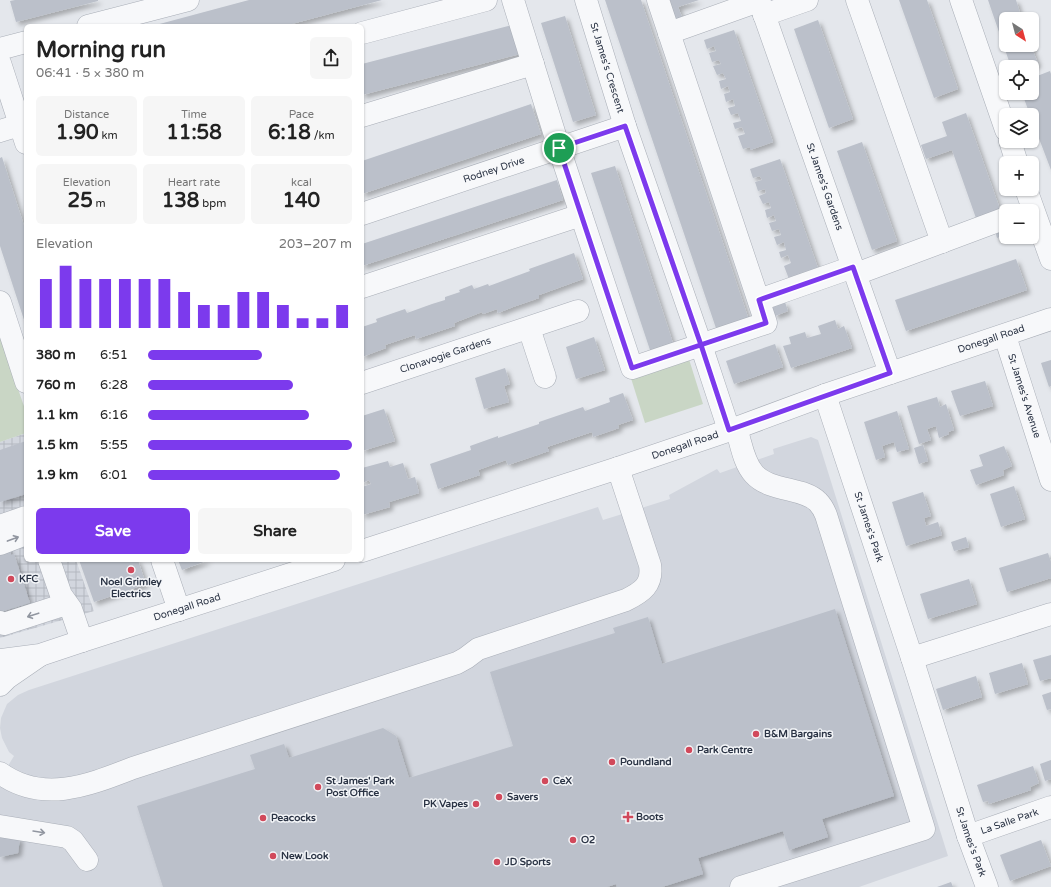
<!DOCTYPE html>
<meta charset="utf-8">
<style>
:root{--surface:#fff;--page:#f6f6f6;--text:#222;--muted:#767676;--accent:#7c3aed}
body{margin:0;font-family:"Varela Round",sans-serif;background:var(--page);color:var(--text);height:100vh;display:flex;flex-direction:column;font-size:15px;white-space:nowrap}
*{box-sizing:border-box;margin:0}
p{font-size:13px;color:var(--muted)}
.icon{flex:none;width:22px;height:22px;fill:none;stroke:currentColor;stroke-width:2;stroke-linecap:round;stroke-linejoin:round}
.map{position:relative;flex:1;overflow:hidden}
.panel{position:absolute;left:24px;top:24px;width:340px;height:538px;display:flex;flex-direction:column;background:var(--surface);border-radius:6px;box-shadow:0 1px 3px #0004}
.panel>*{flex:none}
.needle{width:26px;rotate:144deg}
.fabs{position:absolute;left:999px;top:12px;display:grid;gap:8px}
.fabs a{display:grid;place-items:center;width:40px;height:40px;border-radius:6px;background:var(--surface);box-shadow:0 1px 3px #0004;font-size:20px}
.pin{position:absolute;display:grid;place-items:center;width:34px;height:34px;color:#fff;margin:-17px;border:2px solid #fff;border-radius:50%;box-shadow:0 1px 4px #0007}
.round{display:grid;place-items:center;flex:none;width:42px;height:42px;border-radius:6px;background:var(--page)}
.overview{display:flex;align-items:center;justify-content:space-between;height:68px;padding:0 12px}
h1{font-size:22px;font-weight:800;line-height:30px}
.figures{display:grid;grid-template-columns:repeat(3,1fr);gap:6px;height:68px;padding:4px 12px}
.figures div{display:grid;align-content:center;border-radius:6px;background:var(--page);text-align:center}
.figures b{font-size:20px;font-weight:800}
.figures small{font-size:11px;font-weight:400}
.figures p{font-size:11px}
.chart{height:112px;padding:8px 12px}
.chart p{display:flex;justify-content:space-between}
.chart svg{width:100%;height:72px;margin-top:4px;stroke:var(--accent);stroke-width:6}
.primary-button{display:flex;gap:8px;margin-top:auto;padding:8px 12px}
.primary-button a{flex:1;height:46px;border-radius:6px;background:var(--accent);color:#fff;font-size:16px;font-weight:800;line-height:46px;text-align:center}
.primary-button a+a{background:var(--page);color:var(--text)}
ul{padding:0 12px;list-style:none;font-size:13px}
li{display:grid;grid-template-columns:64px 48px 1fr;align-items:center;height:30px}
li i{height:10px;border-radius:5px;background:var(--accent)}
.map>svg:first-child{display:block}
.built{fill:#d2d6de}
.industrial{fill:url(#industrial-grid)}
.green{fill:#c9d6c5}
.building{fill:#bbc0ca;filter:url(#shadow)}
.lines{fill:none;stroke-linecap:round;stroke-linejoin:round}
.minor-casing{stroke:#a9aeb7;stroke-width:23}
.minor{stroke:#f7f8fa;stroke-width:22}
.oneway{stroke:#9196a0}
.route-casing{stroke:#fff;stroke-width:8}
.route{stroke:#7c3aed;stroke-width:5}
.poi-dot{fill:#d1495b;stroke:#f4f6f9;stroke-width:1.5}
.labels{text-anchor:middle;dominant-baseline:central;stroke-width:3;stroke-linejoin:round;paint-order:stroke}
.street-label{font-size:10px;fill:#2b3445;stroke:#f4f6f9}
.poi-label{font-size:10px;font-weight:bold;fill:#2b3445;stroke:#f4f6f9;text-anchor:start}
</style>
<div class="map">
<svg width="1051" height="887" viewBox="0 0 1051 887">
<defs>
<pattern id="industrial-grid" width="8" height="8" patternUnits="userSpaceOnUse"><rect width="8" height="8" fill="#d2d6de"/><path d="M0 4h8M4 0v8" fill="none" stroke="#b4b8c0"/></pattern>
<filter id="shadow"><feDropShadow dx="3.5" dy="3.5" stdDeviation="2" flood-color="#0004"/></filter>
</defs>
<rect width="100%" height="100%" fill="#e4e7ec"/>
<path class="built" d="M811 437 818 440 948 856 859 887H0V779L14 756 9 752 2 738 0 728 1 718 7 704 18 695 29 690 598 507 603 520 632 511 670 499 669 495 717 469 720 473 774 454 773 449Z"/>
<path class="industrial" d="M26 433V560H76L94 611 0 638V442Z"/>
<path class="green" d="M0 337 26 412V433L0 442Z
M688 356 703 404 645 423 630 375Z"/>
<path class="building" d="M15 0H98V1L16 22 10 1Z
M249 0H382L284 26H152Z
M605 0H641L751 326 719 337Z
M663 0H699L678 7 682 17 671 21Z
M899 0H927L958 89 934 98Z
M988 0H1016L1022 19H1006V45H1031L1038 64 1029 67H1011Z
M565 16 596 115 573 122 541 23Z
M818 20 853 119 829 128 794 29Z
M516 24 524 53 362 95V64Z
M734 30 773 142 750 150V147L743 149 738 136 745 134 742 127 735 129 733 123 741 121 738 113 731 115 728 108 735 106 733 99 726 102 724 94 730 92 728 86 721 89 719 81 726 79 723 73 717 75 713 66 721 64 719 60 712 62 709 53 716 51 714 46 707 49 704 40Z
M1050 71 1051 74V170L1032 120V115H1030L1022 93H1032V88L1035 87 1032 78Z
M531 104 541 134 362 194V161Z
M966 113 1001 212 977 221 952 150 926 159 921 145 947 136 942 122Z
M862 142 897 241 872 250 837 151Z
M2 157 26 232V326L0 246V158Z
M780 159 819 271 789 279 784 266 791 263 788 255 781 258 779 252 786 250 784 242 777 245 774 237 781 235 779 229 772 231 769 223 776 221 774 215 767 218 765 210 771 208 769 202 763 204 759 196 766 193 765 189 758 191 755 182 762 180 760 176 753 178 750 169Z
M615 166 675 349 652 356 591 173Z
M557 180 563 200 362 266V244Z
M1006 225V235L997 238 994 228Z
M574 253 583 279 539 295V298L513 307 498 313 497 309 483 314 482 312 454 323 455 326 416 339 415 335 385 345 386 348 362 357V327L377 322 376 319 405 309 407 313 432 304 445 300V297L460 292 459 290 472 285 474 289 488 284 489 286 530 271 529 269Z
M1016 259 1027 290 906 331 895 300Z
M785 302 788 311 775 316 772 307Z
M835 320 838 329 844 326 852 348 791 368 783 346 791 344 789 337 805 332 807 338 821 334 818 326Z
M594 337 605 370 576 379 566 347Z
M775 344 783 367 734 384 726 361Z
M1051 360V386L1049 387 1041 363Z
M505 368 510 384 504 386 509 402 484 409 475 378Z
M985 381 993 406 960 416 951 391Z
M623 393 633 420 618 425 619 428 593 437 592 432 547 447 549 451 508 465 506 460 478 470 480 475 438 489 430 464 471 450 470 446 498 436V438L539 424V422L583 407 585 411 610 402 609 398Z
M937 397 940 407 946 404 954 430 948 432 949 434 939 438 936 426 927 429 931 440 919 444 907 406Z
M384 409 395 441 362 451V416Z
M897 411 909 449 897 452 894 442 882 446 885 457 876 460 864 422Z
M26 441V494L0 502V450Z
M923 445 928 461 919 464 914 448Z
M1004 446 1012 466 1003 470 1004 475 976 485 970 470 983 466 979 455Z
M388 461 390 467 403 463 408 479 415 477 419 493 389 502 390 507 362 515V487L371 484 369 480 362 483V468Z
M1014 486 1025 519 1001 527 990 494Z
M923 492 931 516 924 518 926 526 938 522 942 535 906 546 892 502Z
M966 537 969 547 954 551 951 542Z
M8 547 11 555 14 554 30 603 0 612V549Z
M1048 553 1051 562V578L1007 592 999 568Z
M79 560H138L146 584 94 602Z
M178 560H209L182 570Z
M969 579 977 604 928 619 920 594Z
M835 609 894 796 822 819 828 837 789 850 783 831 698 858 703 874 662 887H617L616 884 607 887H163L137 806 255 769 250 755 284 744 289 758 383 728 396 736 409 778 513 746 490 672 615 633 613 628 648 617 662 664Z
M1051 655V678L1040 681 1033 660Z
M1022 663 1028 684 995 694 989 673Z
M976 676 982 697 943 710 936 689Z
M1051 692V709L1047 710 1042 695Z
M1051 760V779L1045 781 1040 764Z
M1033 766 1039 783 1030 787 1031 790 989 804 988 801 983 802 977 785Z
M0 835 20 838 18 853 0 857Z
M1041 840 1051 866 1010 881 1000 855Z
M951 882 953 887H937Z"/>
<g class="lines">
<defs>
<g id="minor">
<path d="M513 0 559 148 632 368 766 323 658 0"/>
<path id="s1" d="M586 0 625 126 701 345 729 430"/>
<path id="s2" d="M759 0 890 373"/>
<path d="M857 0 942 242"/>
<path d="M961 0 1006 130"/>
<path d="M764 15 807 0"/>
<path d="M88 26 188 0"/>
<path d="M362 33 486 0"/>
<path d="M669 33 759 1"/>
<path d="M0 49 26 42"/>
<path d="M0 63 26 143"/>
<path d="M362 116 533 64"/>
<path d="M0 131 26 123"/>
<path d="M1010 141 1017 163"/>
<path d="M1026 189 1051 259"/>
<path id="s3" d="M362 214 625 126"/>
<path d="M856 274 1006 218"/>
<path d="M362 287 581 215"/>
<path d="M759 300 853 267"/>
<path d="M0 302 26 382"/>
<path d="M529 328 545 377"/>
<path id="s4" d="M1005 336 1051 480"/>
<path id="s5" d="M362 383 578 311"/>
<path id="s6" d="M825 395 912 658 968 836 987 887"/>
<path d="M736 428C741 442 743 462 754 474 770 492 804 487 818 502 822 506 824 510 826 515L924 829 741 887"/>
<path d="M0 526 26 517"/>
<path d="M0 544 26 534"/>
<path id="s7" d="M362 551 618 468 736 428 825 395 1051 319"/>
<path d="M49 560 61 595 71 609 82 641"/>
<path d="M162 560 179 610"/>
<path d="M0 622 4 624 66 604"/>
<path d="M912 658 1051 614"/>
<path id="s8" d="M0 660 40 655 82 641 334 560"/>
<path d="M0 685 7 678 39 656"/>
<path d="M0 773C43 804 89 785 133 768L457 663 466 658 478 649 626 600C642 592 653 585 650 565L618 468"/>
<path d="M0 826 67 837 73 841 87 860"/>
<path id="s9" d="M968 836 1051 807"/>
</g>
</defs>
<use href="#minor" class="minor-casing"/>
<use href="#minor" class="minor"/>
</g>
<defs><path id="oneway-shaft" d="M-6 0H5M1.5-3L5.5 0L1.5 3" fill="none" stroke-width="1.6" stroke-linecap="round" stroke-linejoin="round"/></defs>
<g class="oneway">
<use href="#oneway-shaft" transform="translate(13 539) rotate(-20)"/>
<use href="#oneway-shaft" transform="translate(33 615) rotate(162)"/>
<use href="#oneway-shaft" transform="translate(39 832) rotate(9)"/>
</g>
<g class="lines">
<defs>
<path id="route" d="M559 148 625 126 701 345 729 430 890 373 853 267 759 300 766 323 632 368 559 148"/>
</defs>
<use href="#route" class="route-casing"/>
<use href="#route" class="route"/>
</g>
<g class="poi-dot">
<circle cx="131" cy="570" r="4"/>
<circle cx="11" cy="579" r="4"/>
<circle cx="756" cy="734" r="4"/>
<circle cx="689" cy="750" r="4"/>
<circle cx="612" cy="762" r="4"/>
<circle cx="545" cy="781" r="4"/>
<circle cx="318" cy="787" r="4"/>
<circle cx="499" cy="797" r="4"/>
<circle cx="476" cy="804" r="4"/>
<path d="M626 811h4v4h4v4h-4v4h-4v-4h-4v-4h4z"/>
<circle cx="263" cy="818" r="4"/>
<circle cx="573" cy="840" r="4"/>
<circle cx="273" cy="856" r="4"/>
<circle cx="497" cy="862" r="4"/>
</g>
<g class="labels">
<g class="street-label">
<text stroke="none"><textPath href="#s1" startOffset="71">St James's Crescent</textPath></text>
<text stroke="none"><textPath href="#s3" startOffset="139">Rodney Drive</textPath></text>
<text stroke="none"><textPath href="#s2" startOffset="198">St James's Gardens</textPath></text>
<text stroke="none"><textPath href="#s7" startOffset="664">Donegall Road</textPath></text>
<text stroke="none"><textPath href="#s5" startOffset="88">Clonavogie Gardens</textPath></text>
<text stroke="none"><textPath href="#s4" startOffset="63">St James's Avenue</textPath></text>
<text stroke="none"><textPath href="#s7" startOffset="340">Donegall Road</textPath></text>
<text stroke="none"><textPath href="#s6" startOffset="139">St James's Park</textPath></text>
<text stroke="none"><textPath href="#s8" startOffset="195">Donegall Road</textPath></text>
<text stroke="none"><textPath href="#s9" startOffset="44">La Salle Park</textPath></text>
<text stroke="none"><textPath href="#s6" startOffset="470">St James's Park</textPath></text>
</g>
<g class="poi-label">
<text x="19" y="579">KFC</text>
<text x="131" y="582" text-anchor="middle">Noel Grimley<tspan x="131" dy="12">Electrics</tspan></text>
<text x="764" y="734">B&amp;M Bargains</text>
<text x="697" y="750">Park Centre</text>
<text x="620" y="762">Poundland</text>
<text x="326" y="781">St James' Park<tspan x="326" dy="12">Post Office</tspan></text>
<text x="553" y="781">CeX</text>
<text x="507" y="797">Savers</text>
<text x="468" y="804" text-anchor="end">PK Vapes</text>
<text x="636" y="817">Boots</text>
<text x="271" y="818">Peacocks</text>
<text x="581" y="840">O2</text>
<text x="281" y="856">New Look</text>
<text x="505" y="862">JD Sports</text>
</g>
</g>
</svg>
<div class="fabs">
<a><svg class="needle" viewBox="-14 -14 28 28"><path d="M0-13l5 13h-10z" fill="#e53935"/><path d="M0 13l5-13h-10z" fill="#767676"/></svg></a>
<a><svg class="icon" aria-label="locate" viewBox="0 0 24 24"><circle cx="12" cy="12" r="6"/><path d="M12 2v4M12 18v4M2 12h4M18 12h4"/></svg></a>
<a><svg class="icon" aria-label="layers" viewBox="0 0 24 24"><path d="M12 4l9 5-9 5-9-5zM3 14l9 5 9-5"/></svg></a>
<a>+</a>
<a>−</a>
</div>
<div class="pin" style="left:559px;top:148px;background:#1e9e55"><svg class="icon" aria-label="arrive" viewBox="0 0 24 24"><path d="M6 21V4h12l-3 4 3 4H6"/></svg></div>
<section class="panel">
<div class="overview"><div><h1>Morning run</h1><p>06:41 · 5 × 380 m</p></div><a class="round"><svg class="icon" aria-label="share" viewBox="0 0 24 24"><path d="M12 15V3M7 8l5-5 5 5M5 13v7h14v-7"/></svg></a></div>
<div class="figures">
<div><p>Distance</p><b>1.90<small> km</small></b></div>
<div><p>Time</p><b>11:58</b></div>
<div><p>Pace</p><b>6:18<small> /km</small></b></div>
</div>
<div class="figures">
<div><p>Elevation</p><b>25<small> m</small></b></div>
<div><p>Heart rate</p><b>138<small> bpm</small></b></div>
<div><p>kcal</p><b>140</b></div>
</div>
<div class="chart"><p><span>Elevation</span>203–207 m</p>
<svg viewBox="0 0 160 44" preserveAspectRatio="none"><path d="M5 44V14M15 44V6M25 44V14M35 44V14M45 44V14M55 44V14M65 44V14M75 44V22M85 44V30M95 44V30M105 44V22M115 44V22M125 44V30M135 44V38M145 44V38M155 44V30"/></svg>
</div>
<ul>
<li><b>380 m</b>6:51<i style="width:56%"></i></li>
<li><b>760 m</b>6:28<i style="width:71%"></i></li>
<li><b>1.1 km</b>6:16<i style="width:79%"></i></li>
<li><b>1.5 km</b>5:55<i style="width:100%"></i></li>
<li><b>1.9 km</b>6:01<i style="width:94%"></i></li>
</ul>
<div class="primary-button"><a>Save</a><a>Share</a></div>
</section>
</div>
